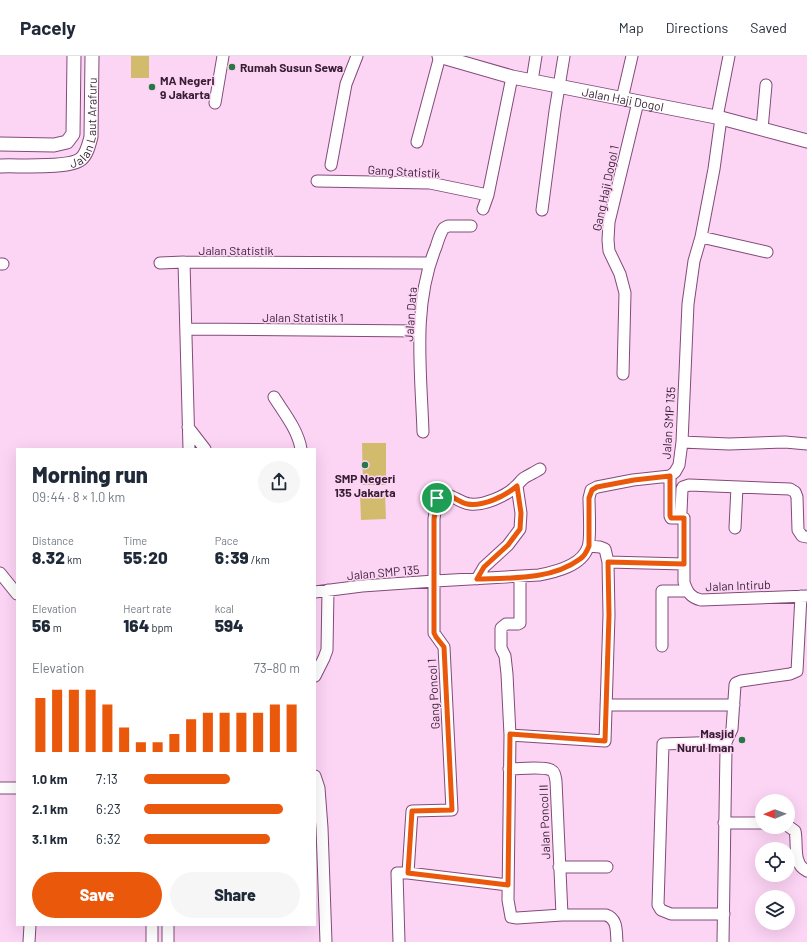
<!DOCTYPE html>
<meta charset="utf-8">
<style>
:root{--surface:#fff;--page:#f6f6f7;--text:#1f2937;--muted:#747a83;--line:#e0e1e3;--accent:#ea580c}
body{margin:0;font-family:Barlow,sans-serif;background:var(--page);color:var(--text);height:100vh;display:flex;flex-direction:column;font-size:15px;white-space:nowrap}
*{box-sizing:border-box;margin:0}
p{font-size:13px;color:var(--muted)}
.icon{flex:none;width:22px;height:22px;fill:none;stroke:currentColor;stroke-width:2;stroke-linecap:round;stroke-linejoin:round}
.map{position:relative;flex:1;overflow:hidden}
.drawer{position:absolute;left:16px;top:392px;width:300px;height:478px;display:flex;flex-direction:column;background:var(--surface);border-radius:0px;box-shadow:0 4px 16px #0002}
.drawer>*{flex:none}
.needle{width:26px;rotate:269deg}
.tools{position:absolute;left:755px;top:738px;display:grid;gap:8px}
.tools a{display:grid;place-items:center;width:40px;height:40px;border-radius:50%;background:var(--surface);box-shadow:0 4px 16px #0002;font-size:20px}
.pin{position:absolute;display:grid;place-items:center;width:34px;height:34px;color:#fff;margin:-17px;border:2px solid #fff;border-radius:50%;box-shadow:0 1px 4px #0007}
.round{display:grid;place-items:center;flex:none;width:42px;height:42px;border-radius:21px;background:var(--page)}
.overview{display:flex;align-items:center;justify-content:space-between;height:68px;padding:0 16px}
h1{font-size:22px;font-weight:800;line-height:30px}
.figures{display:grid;grid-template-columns:repeat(3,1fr);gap:6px;height:68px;padding:4px 16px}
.figures div{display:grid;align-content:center}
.figures b{font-size:17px;font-weight:800}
.figures small{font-size:11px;font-weight:400}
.figures p{font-size:11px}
.chart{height:112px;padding:8px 16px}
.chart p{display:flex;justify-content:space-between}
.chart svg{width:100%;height:72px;margin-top:4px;stroke:var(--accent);stroke-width:6}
.primary-button{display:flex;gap:8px;margin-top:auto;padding:8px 16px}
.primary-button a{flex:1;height:46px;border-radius:24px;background:var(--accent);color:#fff;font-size:16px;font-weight:800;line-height:46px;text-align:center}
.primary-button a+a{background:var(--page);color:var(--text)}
ul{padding:0 16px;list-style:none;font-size:13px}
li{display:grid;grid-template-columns:64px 48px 1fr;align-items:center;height:30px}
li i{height:10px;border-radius:5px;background:var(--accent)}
header{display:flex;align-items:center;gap:24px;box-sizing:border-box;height:56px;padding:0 20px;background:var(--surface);border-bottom:1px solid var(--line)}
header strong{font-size:19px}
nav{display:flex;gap:22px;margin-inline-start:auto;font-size:14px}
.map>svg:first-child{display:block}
.green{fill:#d3bb6d}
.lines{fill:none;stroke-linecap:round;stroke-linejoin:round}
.minor-casing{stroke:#834a7a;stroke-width:13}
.tertiary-casing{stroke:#834a7a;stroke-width:15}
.minor{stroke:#fff;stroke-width:11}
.tertiary{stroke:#fff;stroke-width:13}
.route-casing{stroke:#fff;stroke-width:8}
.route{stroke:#ea580c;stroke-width:5}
.poi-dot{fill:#297747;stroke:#fcd4f4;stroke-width:1.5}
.labels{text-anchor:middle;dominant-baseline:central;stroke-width:3;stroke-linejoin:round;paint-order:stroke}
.poi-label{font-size:12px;font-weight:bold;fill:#361d32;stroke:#fcd4f4;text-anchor:start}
.street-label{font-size:12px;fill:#361d32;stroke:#fcd4f4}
</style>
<header>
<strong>Pacely</strong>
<nav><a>Map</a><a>Directions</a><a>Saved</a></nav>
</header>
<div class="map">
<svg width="807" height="886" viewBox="0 0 807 886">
<rect width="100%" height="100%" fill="#fcd4f4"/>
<path class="green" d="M131 0H149V22H131Z
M362 387H386V429H363Z
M360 437H385L386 463 361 464Z"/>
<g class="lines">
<defs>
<path id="minor" d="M532 25 536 0
M622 43 632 0
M215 47 223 0
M717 61 729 0
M762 73 766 29
M417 86 440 0
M331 109 346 28 357 0
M317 125 430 127 488 139
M483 153 488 139 512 21
M542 154 555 55 564 0
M701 181 767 196
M160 207 184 206
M0 208H3
M186 273 419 275
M623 318 625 237 620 218 609 195 608 184 609 166 638 46
M274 341C284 357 298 374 301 393
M188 371 205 393
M423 376C421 315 412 249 436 191 438 185 440 177 444 172L448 170H471
M682 386 729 388 785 386 807 388
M189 393 184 206 429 207
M670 420V460L671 462H684V526C687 536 691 542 701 544L807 540
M681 456 682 433 683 431 689 429 790 433 795 436 797 441 798 474 802 480 807 481
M735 472 737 431
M608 506 684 508
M0 517 17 538
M520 521V567L518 568H506L501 572V592L505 600 507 618 510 679 508 844 511 861 517 862 562 859H606C618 863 616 875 617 886
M477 523 484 511 508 489 520 473 521 457 517 430
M315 536 362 530 435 525 539 519C555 516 582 510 588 491 591 483 589 452 589 442L591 434 597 431 633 424 670 420 675 416 679 409 682 386 688 248 694 205 701 181 714 113 721 62
M662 590V535H686
M315 620 324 602 327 594 328 534
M606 649H734
M510 679 605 685 609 559 608 506 605 493 600 491 589 490
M509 713C520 713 542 710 551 714 555 716 555 720 556 725L562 859
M315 720 319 732 322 772 326 886
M0 732H17
M724 767H762
M788 770 795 775C798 788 792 808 807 815
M559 811H607
M408 817 508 829
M724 858H671L661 854 658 849 663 688 726 686
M29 886 30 869
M152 886V869
M168 886V869
M399 886 397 817H408L412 755 452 754 444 591 434 577V463L437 442 439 438C450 436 459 447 470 448 483 450 506 440 515 431 519 428 520 425 524 422 529 419 535 416 540 413
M723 886 726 693V686L732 673 735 629 736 627 741 625 790 618 797 615 801 540"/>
<g id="tertiary">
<path id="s1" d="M439 0 512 21 721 62 807 85"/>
<path d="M0 88 54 89 67 86 73 78 74 0"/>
<path id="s2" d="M0 110C17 109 69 113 81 103 87 98 89 88 91 81L92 0"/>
</g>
</defs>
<use href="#minor" class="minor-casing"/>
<use href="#tertiary" class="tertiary-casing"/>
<use href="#minor" class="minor"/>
<use href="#tertiary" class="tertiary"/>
</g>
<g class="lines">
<defs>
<path id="route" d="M670 420V460L671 462H684V508L608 506 609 559 605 685 510 678 508 829 408 817 412 755 452 754 444 591 436 581 434 577V463L438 439C447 434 457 446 467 448 483 451 505 440 517 430L521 457 520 473 508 489 484 511 477 523C511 522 552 524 580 503 585 500 587 495 589 490V442L592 434 597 431 634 424Z"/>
</defs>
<use href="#route" class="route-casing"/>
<use href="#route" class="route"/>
</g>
<g class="poi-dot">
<circle cx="232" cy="11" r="4"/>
<circle cx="152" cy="31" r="4"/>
<circle cx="365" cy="409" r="4"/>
<circle cx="742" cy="684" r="4"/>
</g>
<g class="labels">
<g class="poi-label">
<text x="240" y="11">Rumah Susun Sewa</text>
<text x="160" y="24">MA Negeri<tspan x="160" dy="14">9 Jakarta</tspan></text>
<text x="365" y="422" text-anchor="middle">SMP Negeri<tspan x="365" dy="14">135 Jakarta</tspan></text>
<text x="734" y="677" text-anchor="end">Masjid<tspan x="734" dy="14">Nurul Iman</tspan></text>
</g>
<g class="street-label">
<text stroke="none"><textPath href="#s1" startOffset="189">Jalan Haji Dogol</textPath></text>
<text stroke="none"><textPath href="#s2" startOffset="118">Jalan Laut Arafuru</textPath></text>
<text transform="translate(404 115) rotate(3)">Gang Statistik</text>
<text transform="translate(605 132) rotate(-78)">Gang Haji Dogol 1</text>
<text x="236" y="194">Jalan Statistik</text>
<text transform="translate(410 258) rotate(-86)">Jalan Data</text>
<text x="303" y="261">Jalan Statistik 1</text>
<text transform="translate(668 367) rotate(-86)">Jalan SMP 135</text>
<text transform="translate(383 516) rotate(-5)">Jalan SMP 135</text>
<text transform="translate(738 529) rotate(-2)">Jalan Intirub</text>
<text transform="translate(433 638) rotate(-93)">Gang Poncol 1</text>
<text transform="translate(544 766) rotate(-92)">Jalan Poncol II</text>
</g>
</g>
</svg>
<div class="tools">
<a><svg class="needle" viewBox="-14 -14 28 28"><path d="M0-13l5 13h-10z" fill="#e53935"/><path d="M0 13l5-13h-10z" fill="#747a83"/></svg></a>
<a><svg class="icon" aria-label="locate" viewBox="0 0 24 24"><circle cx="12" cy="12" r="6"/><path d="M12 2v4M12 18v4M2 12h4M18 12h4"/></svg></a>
<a><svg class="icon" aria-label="layers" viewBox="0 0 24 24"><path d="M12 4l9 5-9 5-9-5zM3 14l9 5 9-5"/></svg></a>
</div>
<div class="pin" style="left:437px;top:442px;background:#1e9e55"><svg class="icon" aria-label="arrive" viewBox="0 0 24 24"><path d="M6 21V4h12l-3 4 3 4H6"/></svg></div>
<section class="drawer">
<div class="overview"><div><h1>Morning run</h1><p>09:44 · 8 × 1.0 km</p></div><a class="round"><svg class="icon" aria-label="share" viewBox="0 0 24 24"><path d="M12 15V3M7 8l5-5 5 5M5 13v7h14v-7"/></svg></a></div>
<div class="figures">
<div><p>Distance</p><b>8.32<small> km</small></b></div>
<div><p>Time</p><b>55:20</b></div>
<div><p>Pace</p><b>6:39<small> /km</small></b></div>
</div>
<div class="figures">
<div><p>Elevation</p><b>56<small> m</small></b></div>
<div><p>Heart rate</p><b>164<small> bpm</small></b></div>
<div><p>kcal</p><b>594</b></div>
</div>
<div class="chart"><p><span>Elevation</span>73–80 m</p>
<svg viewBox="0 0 160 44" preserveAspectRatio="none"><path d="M5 44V11M15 44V6M25 44V6M35 44V6M45 44V15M55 44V29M65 44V38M75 44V38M85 44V33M95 44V24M105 44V20M115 44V20M125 44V20M135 44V20M145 44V15M155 44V15"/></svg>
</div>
<ul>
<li><b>1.0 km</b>7:13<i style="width:55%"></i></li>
<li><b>2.1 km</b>6:23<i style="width:89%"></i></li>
<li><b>3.1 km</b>6:32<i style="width:81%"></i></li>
</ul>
<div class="primary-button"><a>Save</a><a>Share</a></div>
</section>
</div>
